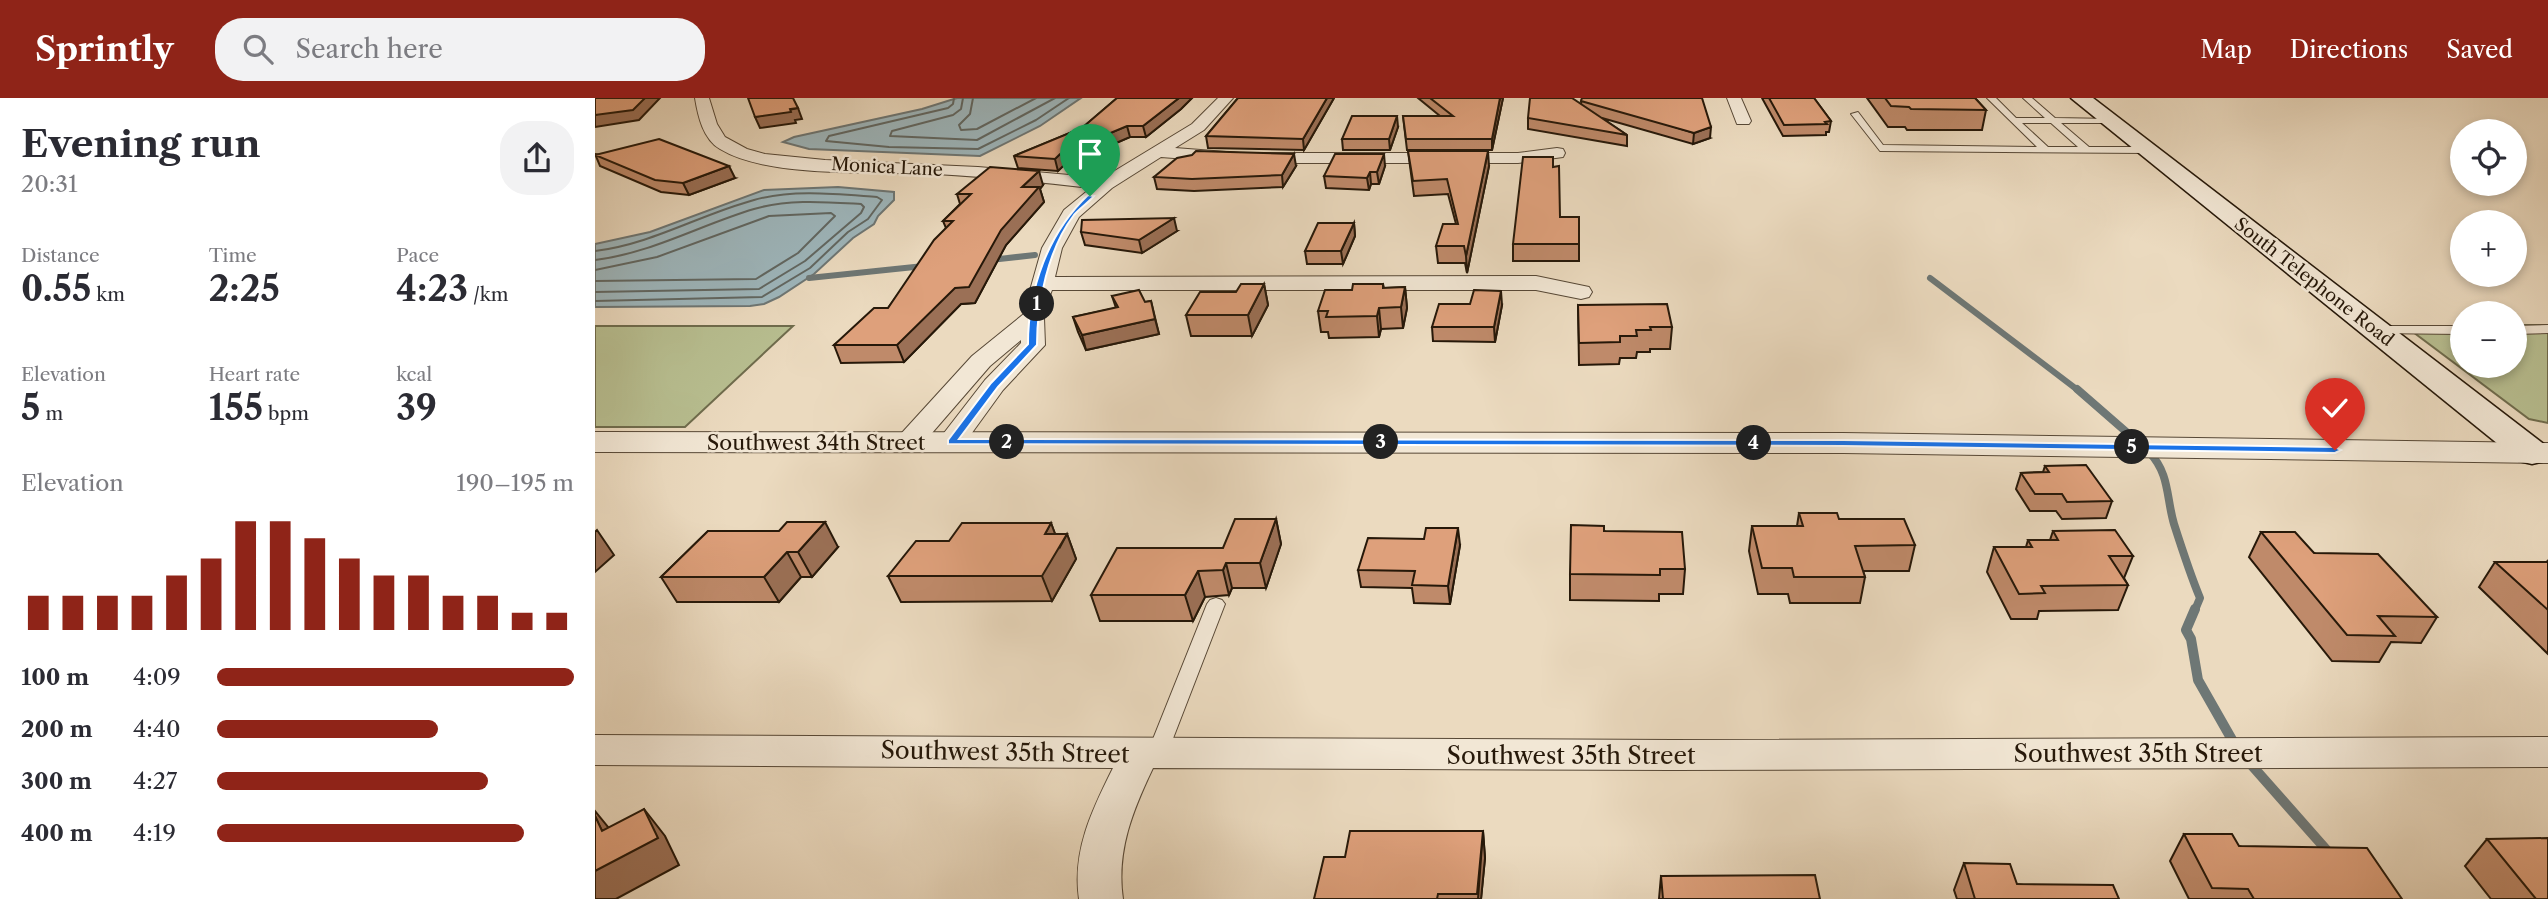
<!DOCTYPE html>
<meta charset="utf-8">
<style>
:root{--surface:#fff;--page:#f2f2f3;--text:#2b2b33;--muted:#7c7c81;--accent:#8f2418}
body{margin:0;font-family:"Libre Caslon Text",serif;background:var(--page);color:var(--text);height:100vh;display:flex;flex-direction:column;font-size:26px;white-space:nowrap}
*{box-sizing:border-box;margin:0}
p{font-size:23px;color:var(--muted)}
.icon{flex:none;width:38px;height:38px;fill:none;stroke:currentColor;stroke-width:2;stroke-linecap:round;stroke-linejoin:round}
.map{position:relative;flex:1;overflow:hidden}
.sheet{display:flex;flex-direction:column;background:var(--surface);width:595px}
.sheet>*{flex:none}
.tools{position:absolute;left:1855px;top:21px;display:grid;gap:14px}
.tools a{display:grid;place-items:center;width:77px;height:77px;border-radius:50%;background:var(--surface);box-shadow:0 4px 10px #0003;font-size:35px}
.pin{position:absolute;display:grid;place-items:center;width:60px;height:60px;color:#fff;margin:-72px -30px;border-radius:50% 50% 50% 0;rotate:-45deg;box-shadow:0 0 7px #0007}
.pin .icon{rotate:45deg}
.km{position:absolute;width:35px;height:35px;margin:-18px;border-radius:50%;background:#222;color:#fff;font-size:19px;line-height:35px;text-align:center}
.round{display:grid;place-items:center;flex:none;width:74px;height:74px;border-radius:28px;background:var(--page)}
.summary{display:flex;align-items:center;justify-content:space-between;height:119px;padding:0 21px}
h1{font-size:38px;font-weight:800;line-height:52px}
.metrics{display:grid;grid-template-columns:repeat(3,1fr);gap:10px;height:119px;padding:7px 21px}
.metrics div{display:grid;align-content:center}
.metrics b{font-size:35px;font-weight:800}
.metrics small{font-size:19px;font-weight:400}
.metrics p{font-size:19px}
.chart{height:196px;padding:14px 21px}
.chart p{display:flex;justify-content:space-between}
.chart svg{width:100%;height:126px;margin-top:7px;stroke:var(--accent);stroke-width:6}
ul{padding:0 21px;list-style:none;font-size:23px}
li{display:grid;grid-template-columns:112px 84px 1fr;align-items:center;height:52px}
li i{height:18px;border-radius:9px;background:var(--accent)}
header{display:flex;align-items:center;gap:42px;box-sizing:border-box;height:98px;padding:0 35px;background:var(--accent);color:#fff}
header strong{font-size:33px}
nav{display:flex;gap:38px;margin-inline-start:auto;font-size:24px}
.search{width:490px;height:63px;background:var(--page);display:flex;align-items:center;gap:18px;box-sizing:border-box;padding:0 24px;border-radius:28px;color:var(--muted);font-size:26px}
main{display:flex;flex:1;min-height:0}
.map>svg:first-child{display:block}
.green{fill:#b8bf91;stroke:#6f6c4d;stroke-width:2}
.water{fill:#9eb7bd;stroke:#6e7775;stroke-width:2}
.lines{fill:none;stroke-linecap:round;stroke-linejoin:round}
.shore{stroke:#626863;stroke-width:2}
.stream-far2{stroke:#6e7775;stroke-width:6}
.stream-far1{stroke:#6e7775;stroke-width:8}
.stream{stroke:#6e7775;stroke-width:10}
.service-casing{stroke:#574836;stroke-width:2}
.minor-casing{stroke:#574836;stroke-width:2}
.tertiary-casing{stroke:#574836;stroke-width:2}
.secondary-casing{stroke:#261809;stroke-width:3}
.service{fill:#f2e7d5;fill-rule:evenodd}
.minor{fill:#f2e7d5;fill-rule:evenodd}
.tertiary{fill:#f2e7d5;fill-rule:evenodd}
.secondary{fill:#f2e7d5;fill-rule:evenodd}
.wall{fill:#bf8a6a;stroke:#261809;stroke-width:2}
.shaded-wall{fill:#9b7056;stroke:#261809;stroke-width:2}
.building{fill:#dea07b;stroke:#261809;stroke-width:2}
.route{fill:#1a73e8;stroke:#fff;stroke-width:2}
.labels{text-anchor:middle;dominant-baseline:central;stroke-width:5;stroke-linejoin:round;paint-order:stroke}
.far-street-label{font-size:18px;fill:#261809;stroke:#f2e7d5}
.street-label{font-size:21px;fill:#261809;stroke:#f2e7d5}
.near-street-label{font-size:24px;fill:#261809;stroke:#f2e7d5}
</style>
<header>
<strong>Sprintly</strong>
<div class="search"><svg class="icon" aria-label="search" viewBox="0 0 24 24"><circle cx="10" cy="10" r="6"/><path d="M15 15l6 6"/></svg>Search here</div>
<nav><a>Map</a><a>Directions</a><a>Saved</a></nav>
</header>
<main>
<section class="sheet">
<div class="summary"><div><h1>Evening run</h1><p>20:31</p></div><a class="round"><svg class="icon" aria-label="share" viewBox="0 0 24 24"><path d="M12 15V3M7 8l5-5 5 5M5 13v7h14v-7"/></svg></a></div>
<div class="metrics">
<div><p>Distance</p><b>0.55<small> km</small></b></div>
<div><p>Time</p><b>2:25</b></div>
<div><p>Pace</p><b>4:23<small> /km</small></b></div>
</div>
<div class="metrics">
<div><p>Elevation</p><b>5<small> m</small></b></div>
<div><p>Heart rate</p><b>155<small> bpm</small></b></div>
<div><p>kcal</p><b>39</b></div>
</div>
<div class="chart"><p><span>Elevation</span>190–195 m</p>
<svg viewBox="0 0 160 44" preserveAspectRatio="none"><path d="M5 44V32M15 44V32M25 44V32M35 44V32M45 44V25M55 44V19M65 44V6M75 44V6M85 44V12M95 44V19M105 44V25M115 44V25M125 44V32M135 44V32M145 44V38M155 44V38"/></svg>
</div>
<ul>
<li><b>100 m</b>4:09<i style="width:100%"></i></li>
<li><b>200 m</b>4:40<i style="width:62%"></i></li>
<li><b>300 m</b>4:27<i style="width:76%"></i></li>
<li><b>400 m</b>4:19<i style="width:86%"></i></li>
</ul>
</section>
<div class="map">
<svg width="1953" height="801" viewBox="0 0 1953 801">
<rect width="100%" height="100%" fill="#ebdabf"/>
<filter id="stains"><feTurbulence type="fractalNoise" baseFrequency=".00286" numOctaves="4"/><feColorMatrix values="0 0 0 0 .2 0 0 0 0 .09 0 0 0 0 .02 0 0 0 .5 -.17"/></filter>
<radialGradient id="worn" r=".72"><stop offset=".6" stop-color="#630" stop-opacity="0"/><stop offset="1" stop-color="#630" stop-opacity=".3"/></radialGradient>
<path class="green" d="M1920 227H1953V325L1934 321 1810 228H1867V268H1920Z
M0 228H198L90 329H0Z"/>
<path class="water" d="M362 0H486L445 28 385 58 214 51 188 44 199 39 327 11Z
M243 89 299 94V102L283 118 279 126 258 140 219 176 184 199 169 206 155 208 0 209V146L55 134 169 92Z"/>
<g class="lines">
<path class="shore" d="M359 0 358 6 353 10 234 38 231 43 294 49 383 51 441 22 474 0
M368 0 366 11 358 17 297 33 295 38 382 42 460 0
M378 0 375 16 364 27 366 32 382 31 441 0
M0 153C57 146 104 117 159 102 199 91 241 96 282 99L287 102 273 121 253 134 215 170 167 199 0 203
M0 162C57 155 105 127 159 111 193 101 230 104 266 106L269 109 266 115 210 163 164 191 0 194
M0 172 62 159 174 118 236 115 240 118 203 155 161 181 0 183"/>
<path class="stream-far2" d="M395 162 440 157
M214 180 329 168
M1335 180 1484 293"/>
<path class="stream-far1" d="M1482 291 1544 345
M1554 354C1575 376 1571 399 1579 426 1587 451 1595 476 1605 500L1600 512"/>
<path class="stream" d="M1600 511 1591 532 1596 541 1603 582 1640 647
M1652 662 1736 757"/>
<defs>
<path id="service" d="M1392 0H1401L1421 20H1450L1428 0H1437L1460 20 1517 21V25H1466L1494 49H1552L1556 52 1552 55 1285 53 1256 16 1263 14 1288 47 1442 49ZM1427 25H1456L1483 49H1453Z
M1953 227V235L1920 236V228Z
M1782 228H1867V236L1778 235 1776 232Z
M621 500 627 502 630 506 572 656 569 662 562 664 555 662 552 656 612 506 615 502Z"/>
<path id="minor" d="M100 0H114L122 26 130 39 152 51 170 56 230 62 383 69 508 80 597 26 623 0H638L609 32 580 50 644 55H923L962 50 968 51 970 55 968 59 923 65H644L566 59 517 90 484 119 467 150 460 179 941 178 994 189 997 194 994 199 986 201 941 192H457L451 208H435L432 203 447 150 469 112 496 90C444 84 393 79 341 76 283 73 174 81 125 51 108 41 103 18 100 0Z
M1132 0H1146L1156 23 1154 26H1142Z
M438 213 446 215 449 220 450 247 408 292 366 350 356 352 346 350 342 344 390 282 426 245V242L395 268 324 350 314 352 304 350 300 344 304 338 377 258 430 215Z
M0 637 1077 642 1953 639V669L1077 672 558 670C538 712 521 753 528 801H484C477 753 497 712 518 670L0 667Z"/>
<path id="tertiary" d="M0 334 1248 335 1953 345V365L1248 355 0 354Z"/>
<path id="secondary" d="M1476 0H1498L1950 347 1953 352 1950 363 1937 366 1924 363Z"/>
</defs>
<use href="#service" class="service-casing"/>
<use href="#minor" class="minor-casing"/>
<use href="#tertiary" class="tertiary-casing"/>
<use href="#secondary" class="secondary-casing"/>
<use href="#service" class="service"/>
<use href="#minor" class="minor"/>
<use href="#tertiary" class="tertiary"/>
<use href="#secondary" class="secondary"/>
</g>
<path class="wall" d="M522 0H597L586 11 551 39H535L468 68 463 73 423 70 419 58 487 30Z
M643 0H739L709 52 613 50 611 38Z
M823 0H908L897 52H812L808 18H845Z
M987 0 1115 40 1098 46 1007 20 1032 37V48L933 31V20L986 6Z
M1167 0H1219L1236 23 1234 34H1231V37L1188 38Z
M1272 0H1380L1391 12 1387 32H1312L1310 29H1293Z
M803 29 795 52H748L747 41Z
M813 53 894 68 872 175 870 165H843L841 148 861 126 853 96 819 98Z
M0 56 140 80 94 97 66 94 5 68Z
M701 68 688 89 599 93 562 91 559 79Z
M790 68 784 86H776L774 92 731 90 729 78Z
M448 87 445 91 449 104 411 147 380 205 366 206 309 264 246 265 239 247 293 210 351 130 348 123 365 106 362 96Z
M965 119H984V163H918V146Z
M759 125 760 138 748 166H712L710 153Z
M582 133 547 155 490 147 486 134Z
M669 186 673 207 657 238H596L591 217Z
M788 186 789 190 810 189 812 210 808 230 786 231 784 239 734 240 733 234H726L723 213 757 192Z
M517 198 550 204 556 203 564 236 491 252 483 234 478 219 521 210Z
M907 207 900 244 838 243 837 229Z
M983 207 1077 229 1075 251H1055V254H1042L1041 260H1025L1024 266 984 267Z
M1450 368 1517 403 1511 420 1467 421 1461 413H1435L1421 391 1426 375 1448 374Z
M1204 415 1244 421 1320 447 1314 473H1268L1270 479 1265 505H1195L1193 496H1163L1154 453 1157 428H1202Z
M681 421 686 446 671 490H637L634 497 610 499 598 523H505L496 497 628 450Z
M456 425 460 436H472L481 461 457 503 306 504 293 478Z
M113 433 243 449 217 479H206L184 504H82L66 479Z
M1009 433 1090 471 1088 496H1064V503L975 502V476Z
M1458 433 1538 458 1529 480 1533 487 1523 512 1444 513 1442 521H1416L1392 474 1399 449H1431L1433 442H1455Z
M1666 434 1719 455 1842 519 1826 545 1796 544 1784 564 1737 563 1654 459Z
M865 447 855 506 819 505 817 490 766 489 763 472Z
M1953 462V556L1884 489 1900 464H1952Z
M888 733 890 760 886 801H719L750 759Z
M1589 736 1644 748 1807 801H1594L1575 763Z
M1892 741 1953 801H1896L1870 768Z
M1369 765 1422 786 1524 801H1362L1359 792Z
M1066 778 1225 801H1064Z"/>
<path class="shaded-wall" d="M50 0H65L44 22 0 29V17Z
M584 0H597L586 11 551 39 548 28Z
M732 0H739L709 52 708 41Z
M905 0H908L897 52V41Z
M203 10 207 21 200 22 201 25 165 30 160 19Z
M802 18 803 29 795 52 794 41Z
M532 28 535 39 468 68 463 73 460 61 465 56Z
M1116 29 1115 40 1098 46 1099 35Z
M893 53 894 68 872 175 871 158Z
M699 56 701 68 688 89 687 77Z
M789 56 790 68 784 86 782 74Z
M134 68 140 80 94 97 88 85Z
M444 73 448 87 445 91 449 104 411 147 380 205 366 206 309 264 302 247 427 89Z
M775 74 776 86 774 92 772 80Z
M579 120 582 133 547 155 544 142Z
M759 125 760 138 748 166 746 153Z
M669 186 673 207 657 238 653 217Z
M810 189 812 210 808 230 806 209Z
M906 193 907 207 900 244 899 229Z
M784 210 786 231 784 239 782 218Z
M560 221 564 236 491 252 487 237Z
M681 421 686 446 671 490 665 465Z
M230 424 243 449 217 479 203 454Z
M456 425 465 449 472 436 481 461 457 503 447 478 450 436Z
M863 430 865 447 855 506 853 488Z
M2 432 19 457 0 474V434Z
M192 454 206 479 184 504 169 479Z
M631 465 637 490 634 497 628 472Z
M603 473 610 499 598 523 590 497Z
M49 711 70 738 84 767 21 801H0V773L7 733 0 718V713L17 734Z
M888 733 890 760 886 801H883Z"/>
<path class="building" d="M0 0H50L38 12 0 17Z
M153 0H198L203 10 195 11 196 14 160 19Z
M522 0H584L548 28H532L465 56 460 61 419 58 487 30Z
M643 0H732L708 41 611 38Z
M835 0H905L897 41H811L808 18H858Z
M935 0H977L1032 37 933 20Z
M987 0H1107L1116 29 1099 35 986 3Z
M1174 0H1219L1236 23 1230 24 1232 26 1189 27Z
M1290 0H1380L1391 12 1316 11 1314 9 1296 8Z
M757 18H802L794 41H747Z
M64 41 134 68 88 85 60 82 0 57Z
M601 53 699 56 687 77 597 81 559 79 582 60 597 57Z
M813 53H893L871 158 869 148H841L848 126H863L852 81 818 83Z
M740 56H789L782 74H775L772 80 729 78Z
M928 59H958V69L964 68 965 119H984V146H918Z
M395 69 444 73 427 89H444L406 132 374 189 360 190 302 247H239L279 210H293L339 142 358 123H348L376 96H362Z
M579 120 544 142 486 134 487 122Z
M723 125H759L746 153H710Z
M646 186H669L653 217H591L605 194H641Z
M758 186H788V190L810 189 806 209 784 210 782 218 731 219 733 213H723L730 192H757Z
M544 192 550 204 556 203 560 221 487 237 478 219 523 209 517 198Z
M879 192 906 193 899 229H837L844 206H875Z
M1072 206 1077 229H1055L1056 232H1041L1042 238H1025V244L984 245 983 207Z
M1491 367 1517 403 1472 404 1467 396H1440L1426 375 1454 374 1450 368Z
M1204 415H1242L1244 421H1309L1320 447 1260 448 1270 479H1199L1197 470H1167L1157 428H1208Z
M640 421H681L665 465H631L628 472 603 473 590 497H496L522 450H628Z
M192 424H230L203 454H192L169 479H66L113 433H184Z
M367 425H456L450 436H472L447 478H293L321 443H354Z
M976 427 1009 428V433L1087 434 1090 471H1065V477L975 476Z
M831 430H863L853 488 817 487 820 473 763 472 773 440 829 441Z
M1520 432 1538 458H1514L1533 487 1446 488 1450 495 1424 496 1399 449H1437L1433 442H1463L1458 433Z
M1666 434H1700L1719 455 1783 456 1842 519 1783 518 1800 538 1752 537Z
M1900 464H1953V512Z
M49 711 63 740 0 773V718L7 733Z
M755 733H888L882 796H843L842 801H719L729 759H750Z
M1589 736H1637L1644 748 1772 750 1807 801H1659L1653 791 1617 790Z
M1953 740V801H1941L1892 741Z
M1369 765 1415 766 1422 786 1518 787 1524 801H1380Z
M1220 777 1225 801H1068L1066 778Z"/>
<path class="route" d="M493 97 499 98C493 105 485 110 479 117 453 151 442 205 442 247L403 289 364 341 1248 342 1740 349 1746 352 1740 355 1248 348 353 346V342L396 285 433 246C433 191 453 135 493 97Z"/>
<g class="labels">
<g class="far-street-label">
<text transform="translate(292 69) rotate(3)">Monica Lane</text>
<text transform="translate(1719 184) rotate(38)">South Telephone Road</text>
</g>
<g class="street-label">
<text x="221" y="344">Southwest 34th Street</text>
</g>
<g class="near-street-label">
<text transform="translate(410 654) rotate(1)">Southwest 35th Street</text>
<text x="1543" y="655">Southwest 35th Street</text>
<text x="976" y="657">Southwest 35th Street</text>
</g>
</g>
<rect width="100%" height="100%" filter="url(#stains)"/>
<rect width="100%" height="100%" fill="url(#worn)"/>
</svg>
<div class="tools">
<a><svg class="icon" aria-label="locate" viewBox="0 0 24 24"><circle cx="12" cy="12" r="6"/><path d="M12 2v4M12 18v4M2 12h4M18 12h4"/></svg></a>
<a>+</a>
<a>−</a>
</div>
<div class="pin" style="left:495px;top:98px;background:#1e9e55"><svg class="icon" aria-label="arrive" viewBox="0 0 24 24"><path d="M6 21V4h12l-3 4 3 4H6"/></svg></div>
<div class="pin" style="left:1740px;top:352px;background:#d93025"><svg class="icon" aria-label="check" viewBox="0 0 24 24"><path d="M5 12l5 5 9-10"/></svg></div>
<b class="km" style="left:442px;top:206px">1</b>
<b class="km" style="left:412px;top:344px">2</b>
<b class="km" style="left:786px;top:344px">3</b>
<b class="km" style="left:1159px;top:345px">4</b>
<b class="km" style="left:1537px;top:349px">5</b>
</div>
</main>
